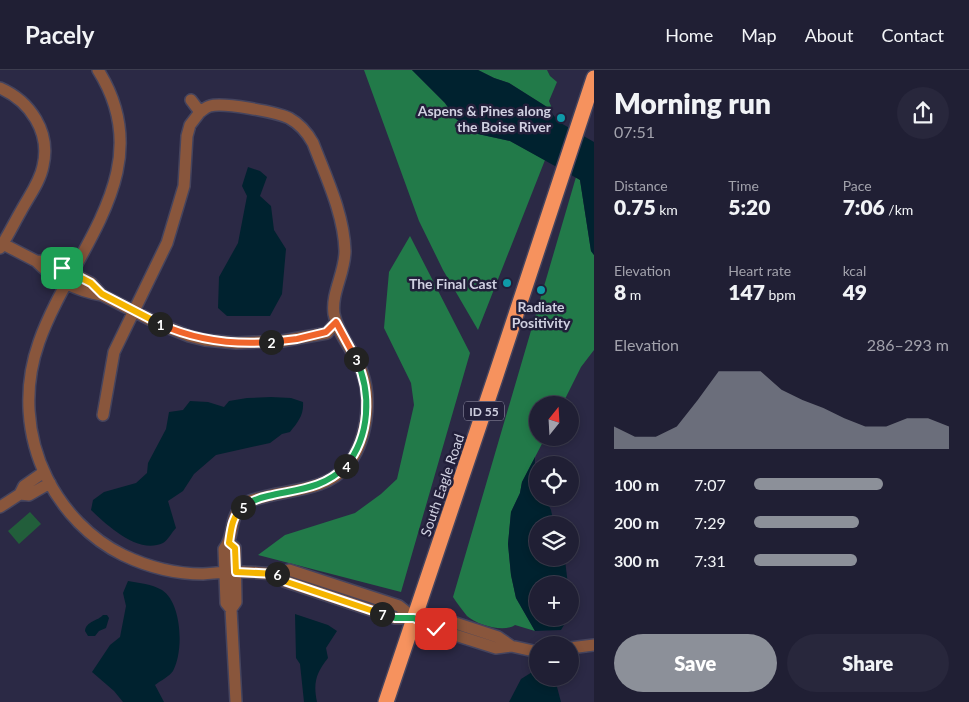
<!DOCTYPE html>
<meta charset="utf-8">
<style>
:root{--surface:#201f34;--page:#28273c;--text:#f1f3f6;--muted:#a2a2ac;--line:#3d3d4f;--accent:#8c9099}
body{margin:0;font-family:Lato,sans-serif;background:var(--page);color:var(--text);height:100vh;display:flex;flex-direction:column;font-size:19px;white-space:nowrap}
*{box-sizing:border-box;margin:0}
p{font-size:16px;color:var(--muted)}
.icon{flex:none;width:28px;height:28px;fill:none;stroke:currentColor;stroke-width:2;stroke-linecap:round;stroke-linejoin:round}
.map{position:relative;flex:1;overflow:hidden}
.drawer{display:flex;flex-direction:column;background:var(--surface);width:375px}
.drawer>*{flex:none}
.needle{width:32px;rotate:18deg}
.tools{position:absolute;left:529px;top:326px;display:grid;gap:10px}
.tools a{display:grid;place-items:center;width:50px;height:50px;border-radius:50%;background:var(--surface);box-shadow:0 2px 8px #0003,0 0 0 1px var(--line);font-size:25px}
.pin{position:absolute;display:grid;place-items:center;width:42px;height:42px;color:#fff;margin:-21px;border-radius:10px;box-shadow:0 2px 8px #0006}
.km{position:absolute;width:25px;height:25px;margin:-12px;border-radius:50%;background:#222;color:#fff;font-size:14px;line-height:25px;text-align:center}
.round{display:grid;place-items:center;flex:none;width:52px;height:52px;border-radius:26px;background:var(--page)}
.headline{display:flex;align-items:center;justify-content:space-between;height:85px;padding:0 20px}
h1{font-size:28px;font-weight:800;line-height:38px}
.metrics{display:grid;grid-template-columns:repeat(3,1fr);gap:8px;height:85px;padding:5px 20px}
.metrics div{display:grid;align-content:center}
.metrics b{font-size:21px;font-weight:800}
.metrics small{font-size:14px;font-weight:400}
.metrics p{font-size:14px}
.chart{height:140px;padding:10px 20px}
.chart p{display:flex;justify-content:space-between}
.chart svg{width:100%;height:90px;margin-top:5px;fill:var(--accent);opacity:.7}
.primary-button{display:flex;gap:10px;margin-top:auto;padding:10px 20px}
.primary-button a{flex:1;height:58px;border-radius:30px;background:var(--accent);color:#fff;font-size:20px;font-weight:800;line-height:58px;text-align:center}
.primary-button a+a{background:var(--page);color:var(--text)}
ul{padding:0 20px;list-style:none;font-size:16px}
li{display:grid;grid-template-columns:80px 60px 1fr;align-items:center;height:38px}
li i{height:12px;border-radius:6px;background:var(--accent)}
header{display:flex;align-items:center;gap:30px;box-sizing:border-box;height:70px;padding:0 25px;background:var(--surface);border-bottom:1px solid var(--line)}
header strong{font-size:24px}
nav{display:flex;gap:28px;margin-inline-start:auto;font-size:18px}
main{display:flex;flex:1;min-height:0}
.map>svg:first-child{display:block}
.green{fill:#225e3b}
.forest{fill:#227a49}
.water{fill:#00222f}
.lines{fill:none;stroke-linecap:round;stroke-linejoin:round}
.minor-casing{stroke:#45445e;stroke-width:14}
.highway-casing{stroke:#45445e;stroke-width:18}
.minor{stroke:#89563c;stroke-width:11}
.highway{stroke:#f6925e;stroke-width:15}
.split-1-casing{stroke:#fff;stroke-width:10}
.split-2-casing{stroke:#fff;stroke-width:10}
.split-3-casing{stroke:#fff;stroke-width:10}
.split-4-casing{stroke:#fff;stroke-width:10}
.split-5-casing{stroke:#fff;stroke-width:10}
.split-6-casing{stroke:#fff;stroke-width:10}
.split-7-casing{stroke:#fff;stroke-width:10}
.split-8-casing{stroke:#fff;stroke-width:10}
.split-1{stroke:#f5b400;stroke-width:6}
.split-2{stroke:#f0652b;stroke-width:6}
.split-3{stroke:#f0652b;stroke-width:6}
.split-4{stroke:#22a559;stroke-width:6}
.split-5{stroke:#22a559;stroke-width:6}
.split-6{stroke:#f5b400;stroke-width:6}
.split-7{stroke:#f5b400;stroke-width:6}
.split-8{stroke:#22a559;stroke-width:6}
.culture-dot{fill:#0f9aa8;stroke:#221f3a;stroke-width:2}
.labels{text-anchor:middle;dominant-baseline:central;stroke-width:5;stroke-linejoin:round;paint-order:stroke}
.shield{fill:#221f3a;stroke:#9c9baf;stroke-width:1}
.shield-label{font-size:12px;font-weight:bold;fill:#d0d0e1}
.poi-label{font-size:14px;font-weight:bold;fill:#d0d0e1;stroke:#221f3a;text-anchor:end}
.street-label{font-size:14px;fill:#d0d0e1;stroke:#221f3a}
</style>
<header>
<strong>Pacely</strong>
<nav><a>Home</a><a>Map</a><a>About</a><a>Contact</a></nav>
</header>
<main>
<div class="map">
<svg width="594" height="632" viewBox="0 0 594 632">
<rect width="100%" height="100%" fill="#2b2945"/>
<path class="green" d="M30 442 41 454 19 474 8 461Z"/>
<path class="forest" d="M364 0H412L445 33 456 49 478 64 510 71 545 90 478 260 443 200 419 151Z
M478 0H547L550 6 557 12 549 31 553 41 551 42 547 37 509 13 494 8Z
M576 107 580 110 591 181 594 185V280L581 297 562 335H538V368H545L522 412 520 423 511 442 508 474 511 505 516 528 535 561 515 555C504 563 477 555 467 546 462 540 457 533 453 527Z
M410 166 470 283 401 522 258 485 285 465 355 443 381 424 397 409 414 335 411 313 384 258 389 202Z"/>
<path class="water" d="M412 0H478L494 8 509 13 547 37 559 52 594 72V185L591 181 580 110 510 71 478 64 456 49 445 33Z
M248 97 260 101 267 107 260 126 271 136 274 160 286 179 282 224 270 246H227L218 238 219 207 238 173 247 126 242 116Z
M271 327 291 328 303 332C304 345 298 352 290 362L282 364 270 373 216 385 194 404 183 421 168 431 176 458C172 462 168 470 163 473 138 485 107 455 91 440L93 430 104 422 136 413 147 403 148 393 166 359 169 342 183 340 190 331 208 332 224 337 229 331 247 328Z
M535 387C534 401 538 413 538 428H545L551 440 554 455H538V488H554L565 490 568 515H538V548H568L561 560 535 561 516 528 511 505 508 474 511 442 520 423 522 412Z
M128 511C140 513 151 514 162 520 182 533 184 581 173 601 170 606 160 611 155 615L164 632H123L114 621 92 602 110 575 120 567 126 536 123 523Z
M295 544 328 555 337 561 326 578 328 588C316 603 313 613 317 632H304L300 594 296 588Z
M103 545H107L109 548 106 558 99 561 95 566H88L85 561C86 551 98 551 103 545Z
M537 599 538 608H559L557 617 561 632H509L521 609Z"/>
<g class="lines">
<defs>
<path id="minor" d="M98 0C162 101 71 181 39 272 23 317 26 366 47 408 63 440 90 469 123 485 148 497 175 504 203 504 217 503 231 501 245 502 261 502 274 506 289 500L399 536 414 548 436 559 496 578 511 576
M0 18C30 31 51 62 43 96 40 112 29 126 21 141 14 153 8 166 0 178
M200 42C203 40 206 37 210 36 223 32 276 42 289 48 300 54 307 62 313 73 326 107 344 144 345 181 345 203 331 223 334 244 338 265 355 282 362 302 372 330 367 372 347 396 327 419 296 419 268 426 261 428 252 429 246 433 227 446 236 465 224 479L226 533 231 539 236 532 235 478 229 473
M3 174 36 191
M102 225C77 221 53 209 36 191L49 192 91 213 102 225 159 254 189 266 205 270 236 273 282 271 327 263 336 252
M103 345 114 282 167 173 184 116 187 66 190 55 200 42 191 30
M44 402 24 416 20 424 29 425 50 413
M0 437 20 424
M279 504 284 511 395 548H440L498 567 511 576 538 582
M231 539 236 632
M570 578 594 575"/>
<path id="highway" d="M386 632 496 305 594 8"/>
</defs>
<use href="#minor" class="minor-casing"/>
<use href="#highway" class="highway-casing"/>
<use href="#minor" class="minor"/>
<use href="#highway" class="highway"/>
</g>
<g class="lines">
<defs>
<path id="split-1" d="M62 198 91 213 102 224 160 254"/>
<path id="split-2" d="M160 254C195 270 232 275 271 272"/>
<path id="split-3" d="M271 272 297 269 326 262 336 252 356 289"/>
<path id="split-4" d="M346 396C370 366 372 323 356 289"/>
<path id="split-5" d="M243 437C250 431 259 428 268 426 298 419 323 419 346 396"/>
<path id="split-6" d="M243 437C232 446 231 459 229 473L235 478 236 502 277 504"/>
<path id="split-7" d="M277 504 284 511 382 544"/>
<path id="split-8" d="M382 544 395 548H414L436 559"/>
</defs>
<use href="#split-1" class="split-1-casing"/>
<use href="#split-2" class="split-2-casing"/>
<use href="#split-3" class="split-3-casing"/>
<use href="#split-4" class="split-4-casing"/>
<use href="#split-5" class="split-5-casing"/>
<use href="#split-6" class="split-6-casing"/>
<use href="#split-7" class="split-7-casing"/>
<use href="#split-8" class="split-8-casing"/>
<use href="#split-1" class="split-1"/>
<use href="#split-2" class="split-2"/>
<use href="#split-3" class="split-3"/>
<use href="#split-4" class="split-4"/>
<use href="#split-5" class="split-5"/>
<use href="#split-6" class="split-6"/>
<use href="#split-7" class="split-7"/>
<use href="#split-8" class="split-8"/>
</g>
<g class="culture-dot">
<circle cx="561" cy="48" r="5"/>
<circle cx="507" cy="213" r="5"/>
<circle cx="541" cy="220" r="5"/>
</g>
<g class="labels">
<rect class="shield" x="464" y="331.5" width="40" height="19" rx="4"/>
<g class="shield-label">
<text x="484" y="341">ID 55</text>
</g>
<g class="poi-label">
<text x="551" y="40">Aspens &amp; Pines along<tspan x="551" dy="16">the Boise River</tspan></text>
<text x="497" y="213">The Final Cast</text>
<text x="541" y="236" text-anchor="middle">Radiate<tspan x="541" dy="16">Positivity</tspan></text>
</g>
<g class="street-label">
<text transform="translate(442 415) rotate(-71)">South Eagle Road</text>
</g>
</g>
</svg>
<div class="tools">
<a><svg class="needle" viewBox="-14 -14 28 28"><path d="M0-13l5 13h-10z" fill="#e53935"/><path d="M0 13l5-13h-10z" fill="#a2a2ac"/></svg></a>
<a><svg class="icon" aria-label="locate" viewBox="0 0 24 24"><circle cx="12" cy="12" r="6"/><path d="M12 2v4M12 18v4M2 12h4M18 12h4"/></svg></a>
<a><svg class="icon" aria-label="layers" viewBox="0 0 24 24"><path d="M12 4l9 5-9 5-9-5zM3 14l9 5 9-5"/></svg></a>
<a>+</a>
<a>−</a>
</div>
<div class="pin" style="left:62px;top:198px;background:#1e9e55"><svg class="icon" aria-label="arrive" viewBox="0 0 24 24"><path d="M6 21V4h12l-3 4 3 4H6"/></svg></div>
<div class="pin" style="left:436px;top:559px;background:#d93025"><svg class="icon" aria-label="check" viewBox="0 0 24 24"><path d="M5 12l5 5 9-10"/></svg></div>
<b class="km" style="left:160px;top:254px">1</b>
<b class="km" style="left:271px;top:272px">2</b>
<b class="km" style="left:356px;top:289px">3</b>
<b class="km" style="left:346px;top:396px">4</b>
<b class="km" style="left:243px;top:437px">5</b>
<b class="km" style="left:277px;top:504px">6</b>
<b class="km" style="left:382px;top:544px">7</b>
</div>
<section class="drawer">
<div class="headline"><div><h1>Morning run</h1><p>07:51</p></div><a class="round"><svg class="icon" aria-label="share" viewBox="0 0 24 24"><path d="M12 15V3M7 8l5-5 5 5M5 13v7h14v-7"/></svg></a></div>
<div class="metrics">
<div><p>Distance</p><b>0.75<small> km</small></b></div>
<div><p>Time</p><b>5:20</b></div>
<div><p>Pace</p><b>7:06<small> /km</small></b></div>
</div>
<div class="metrics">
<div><p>Elevation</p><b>8<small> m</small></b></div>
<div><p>Heart rate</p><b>147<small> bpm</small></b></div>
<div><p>kcal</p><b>49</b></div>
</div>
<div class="chart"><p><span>Elevation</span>286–293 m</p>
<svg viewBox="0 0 160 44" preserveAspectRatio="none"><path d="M0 44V33L10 38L20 38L30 33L40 20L50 6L60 6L70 6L80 15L90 20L100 24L110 29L120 33L130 33L140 29L150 29L160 33V44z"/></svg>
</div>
<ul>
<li><b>100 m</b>7:07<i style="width:66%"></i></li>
<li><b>200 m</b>7:29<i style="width:54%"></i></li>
<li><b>300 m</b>7:31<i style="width:53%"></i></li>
</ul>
<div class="primary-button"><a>Save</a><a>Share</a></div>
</section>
</main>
